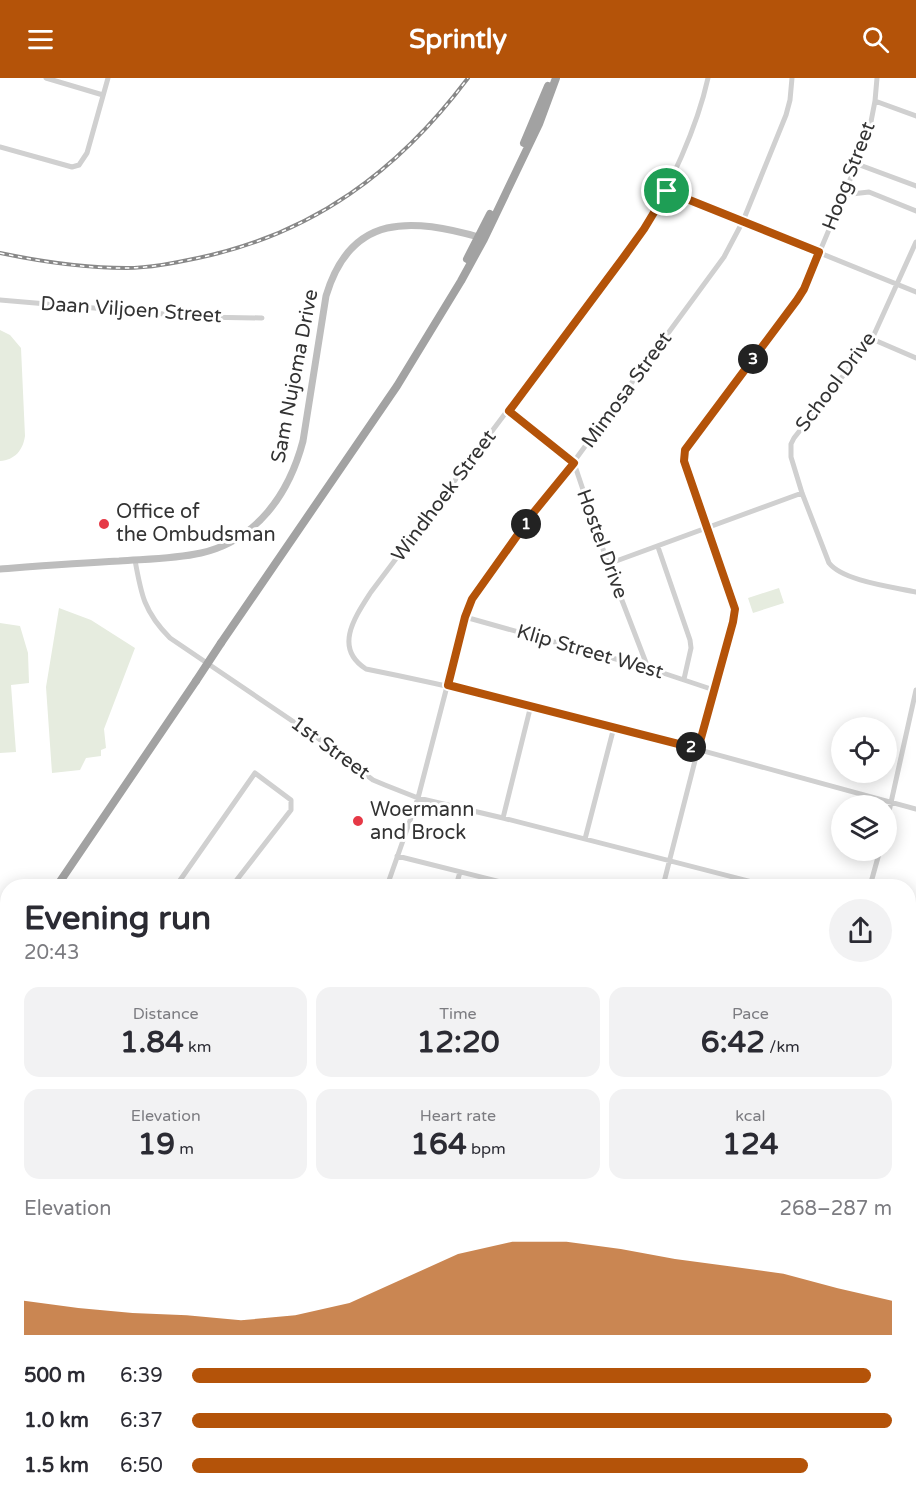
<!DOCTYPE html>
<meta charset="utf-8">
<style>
:root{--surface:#fff;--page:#f2f2f3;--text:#2b2b33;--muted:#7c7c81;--accent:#b45309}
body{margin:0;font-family:"Varela Round",sans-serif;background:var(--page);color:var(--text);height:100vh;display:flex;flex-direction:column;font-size:22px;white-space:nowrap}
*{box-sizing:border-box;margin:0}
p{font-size:20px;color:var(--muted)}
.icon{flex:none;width:33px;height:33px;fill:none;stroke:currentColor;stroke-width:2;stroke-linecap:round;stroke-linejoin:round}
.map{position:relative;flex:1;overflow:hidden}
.drawer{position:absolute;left:0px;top:801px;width:916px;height:621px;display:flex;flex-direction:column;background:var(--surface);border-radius:24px 24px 0 0;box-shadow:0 3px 15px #0003}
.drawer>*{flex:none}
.buttons{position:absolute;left:831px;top:639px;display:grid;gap:12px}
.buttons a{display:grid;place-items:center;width:66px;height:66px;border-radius:50%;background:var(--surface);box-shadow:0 3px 15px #0003;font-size:30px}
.pin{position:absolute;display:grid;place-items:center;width:51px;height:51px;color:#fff;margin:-26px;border:3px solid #fff;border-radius:50%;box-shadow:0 2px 6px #0007}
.km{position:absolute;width:30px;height:30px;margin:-15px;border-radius:50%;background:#222;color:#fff;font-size:16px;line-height:30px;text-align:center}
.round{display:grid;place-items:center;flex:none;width:63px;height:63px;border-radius:32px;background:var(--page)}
.overview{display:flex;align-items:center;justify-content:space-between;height:102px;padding:0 24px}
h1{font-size:33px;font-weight:700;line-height:45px}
.metrics{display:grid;grid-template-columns:repeat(3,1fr);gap:9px;height:102px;padding:6px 24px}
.metrics div{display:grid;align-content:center;border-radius:15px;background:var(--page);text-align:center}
.metrics b{font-size:30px;font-weight:700}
.metrics small{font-size:16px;font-weight:400}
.metrics p{font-size:16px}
.chart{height:168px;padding:12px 24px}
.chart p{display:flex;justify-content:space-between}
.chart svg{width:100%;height:108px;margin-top:6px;fill:var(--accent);opacity:.7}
ul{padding:0 24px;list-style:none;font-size:20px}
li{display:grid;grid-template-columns:96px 72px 1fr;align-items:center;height:45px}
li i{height:15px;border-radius:8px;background:var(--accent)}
header{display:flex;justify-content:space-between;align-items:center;height:78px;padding:0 24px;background:var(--accent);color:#fff;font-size:27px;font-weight:700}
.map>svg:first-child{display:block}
.green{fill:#e6ecdf}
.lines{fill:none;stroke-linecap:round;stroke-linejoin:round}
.minor{stroke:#d0d0d0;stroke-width:5}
.secondary{stroke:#bdbdbd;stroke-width:7}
.trunk{stroke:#a2a2a2;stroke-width:8}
.rail-casing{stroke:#888;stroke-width:4}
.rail{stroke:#fff;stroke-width:1.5;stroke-dasharray:4.5;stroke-linecap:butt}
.trunk-bridge{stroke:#a2a2a2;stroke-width:8}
.route-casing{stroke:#fff;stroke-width:12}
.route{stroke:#b45309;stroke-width:8}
.poi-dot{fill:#e63946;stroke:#fff;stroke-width:2}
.labels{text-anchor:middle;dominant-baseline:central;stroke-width:6;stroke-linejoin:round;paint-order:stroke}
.street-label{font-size:20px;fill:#333;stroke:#fff}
.poi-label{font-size:20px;fill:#333;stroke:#fff;text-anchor:start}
</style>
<header><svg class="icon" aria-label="menu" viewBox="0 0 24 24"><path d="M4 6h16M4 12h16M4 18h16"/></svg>Sprintly<svg class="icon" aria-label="search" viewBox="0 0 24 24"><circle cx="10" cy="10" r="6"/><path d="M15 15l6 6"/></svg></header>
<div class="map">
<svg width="916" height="1422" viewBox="0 0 916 1422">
<rect width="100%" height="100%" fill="#fff"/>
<path class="green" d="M0 252 10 257 21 270 25 358C23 372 15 382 0 383Z
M779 510 784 525 753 535 748 520Z
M59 530 91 542 135 570 104 651 106 670 101 672V678L86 680 80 692 52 695 46 609Z
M0 545 20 548 28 575 29 605 11 607 16 674 0 675Z
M604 1414H707V1415L705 1422H628Z"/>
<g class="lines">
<path class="minor" d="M46 0 103 17
M708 0C697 50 670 108 644 151L371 514C355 539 333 570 366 591 552 628 733 682 916 731
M875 23 916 38
M0 69 72 89 79 87 87 75 108 0
M857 86 916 108
M667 113 916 214
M843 117 869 114 916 133
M916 164 872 261 794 360 791 366V379L802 415 829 485C843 503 893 509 916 514
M0 222 199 239 262 240
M872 261 916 280
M509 333 574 385 608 486 648 590
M658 469 690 562 691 570 684 601
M135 482C141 516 144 534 170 560L319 661 373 702 385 707 418 720 503 740 768 808
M608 486 802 415
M465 539 648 590 714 612
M503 740 531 627
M886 747 916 612
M585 761 614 649
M397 778 517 808
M176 808 255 695 291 722V732L232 808
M387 808 418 720 465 539 473 521 724 179 743 143 786 37 790 22 792 0
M456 808 460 794
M663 808 698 671 733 544 735 531 684 383 685 372 804 211 868 59 875 23 877 0
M870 808 880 772
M909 1164 916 1170
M0 1223 8 1181
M909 1226 916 1232
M0 1267 8 1356
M909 1285 916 1290
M909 1331 916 1322
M12 1414 13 1422
M205 1414 207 1422
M275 1414 278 1422
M503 1414 532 1422
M736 1414 738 1422
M837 1414 840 1422
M288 1422 290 1414
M345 1422 346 1414
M904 1422 916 1407"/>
<path class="secondary" d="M0 491C40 488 79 485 119 483 146 481 174 481 201 475 257 462 289 416 303 363L326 218C351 134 412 140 482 160"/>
<path class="trunk" d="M524 65 548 8
M467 181 490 136
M221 565 397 308 461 203 484 161 539 46 556 0
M57 808 196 603
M0 896 8 884"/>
<defs>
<path id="rail" d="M0 175C43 184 82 190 126 190 150 190 174 185 198 180 313 156 398 93 468 0"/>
</defs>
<use href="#rail" class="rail-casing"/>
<use href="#rail" class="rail"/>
<path class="trunk-bridge" d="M196 603 221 565"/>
</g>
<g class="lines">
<defs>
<path id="route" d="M667 113 819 174 804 211 797 222 685 372 684 383 735 531 733 544 698 671 448 607 465 539 472 521 534 434 574 385 509 333 626 176 644 151Z"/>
</defs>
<use href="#route" class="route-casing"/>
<use href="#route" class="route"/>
</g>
<g class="poi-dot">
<circle cx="104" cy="446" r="6"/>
<circle cx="358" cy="743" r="6"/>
</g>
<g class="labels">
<g class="street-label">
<text transform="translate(849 98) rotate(-69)">Hoog Street</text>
<text transform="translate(131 232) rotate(4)">Daan Viljoen Street</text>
<text transform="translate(295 298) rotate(-79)">Sam Nujoma Drive</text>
<text transform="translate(836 304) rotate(-53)">School Drive</text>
<text transform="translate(627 312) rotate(-54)">Mimosa Street</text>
<text transform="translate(444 418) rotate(-53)">Windhoek Street</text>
<text transform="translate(602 466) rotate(70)">Hostel Drive</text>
<text transform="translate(590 574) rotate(16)">Klip Street West</text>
<text transform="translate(330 670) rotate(36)">1st Street</text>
</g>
<g class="poi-label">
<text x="116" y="434">Office of<tspan x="116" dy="23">the Ombudsman</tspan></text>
<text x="370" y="732">Woermann<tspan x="370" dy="23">and Brock</tspan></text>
</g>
</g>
</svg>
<div class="buttons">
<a><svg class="icon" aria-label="locate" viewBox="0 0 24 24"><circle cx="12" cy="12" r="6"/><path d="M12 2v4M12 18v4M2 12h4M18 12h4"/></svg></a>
<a><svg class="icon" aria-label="layers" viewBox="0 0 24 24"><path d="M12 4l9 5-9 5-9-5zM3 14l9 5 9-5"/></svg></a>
</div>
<div class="pin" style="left:667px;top:113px;background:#1e9e55"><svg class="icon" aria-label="arrive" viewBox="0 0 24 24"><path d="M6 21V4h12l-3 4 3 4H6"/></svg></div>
<b class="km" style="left:526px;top:446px">1</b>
<b class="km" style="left:691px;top:669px">2</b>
<b class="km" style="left:753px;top:281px">3</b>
<section class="drawer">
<div class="overview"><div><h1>Evening run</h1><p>20:43</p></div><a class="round"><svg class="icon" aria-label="share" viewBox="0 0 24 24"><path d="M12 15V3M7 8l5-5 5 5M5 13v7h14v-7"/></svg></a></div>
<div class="metrics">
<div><p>Distance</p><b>1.84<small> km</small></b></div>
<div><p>Time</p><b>12:20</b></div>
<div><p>Pace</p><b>6:42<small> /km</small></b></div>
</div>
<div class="metrics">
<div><p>Elevation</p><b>19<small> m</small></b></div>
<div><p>Heart rate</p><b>164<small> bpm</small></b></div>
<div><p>kcal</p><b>124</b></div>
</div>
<div class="chart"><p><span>Elevation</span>268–287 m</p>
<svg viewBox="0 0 160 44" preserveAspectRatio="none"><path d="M0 44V30L10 33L20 35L30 36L40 38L50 36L60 31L70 21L80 11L90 6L100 6L110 9L120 13L130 16L140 19L150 25L160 30V44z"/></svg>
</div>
<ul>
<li><b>500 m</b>6:39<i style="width:97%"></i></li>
<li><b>1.0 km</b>6:37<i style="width:100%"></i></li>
<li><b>1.5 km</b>6:50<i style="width:88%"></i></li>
</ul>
</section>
</div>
